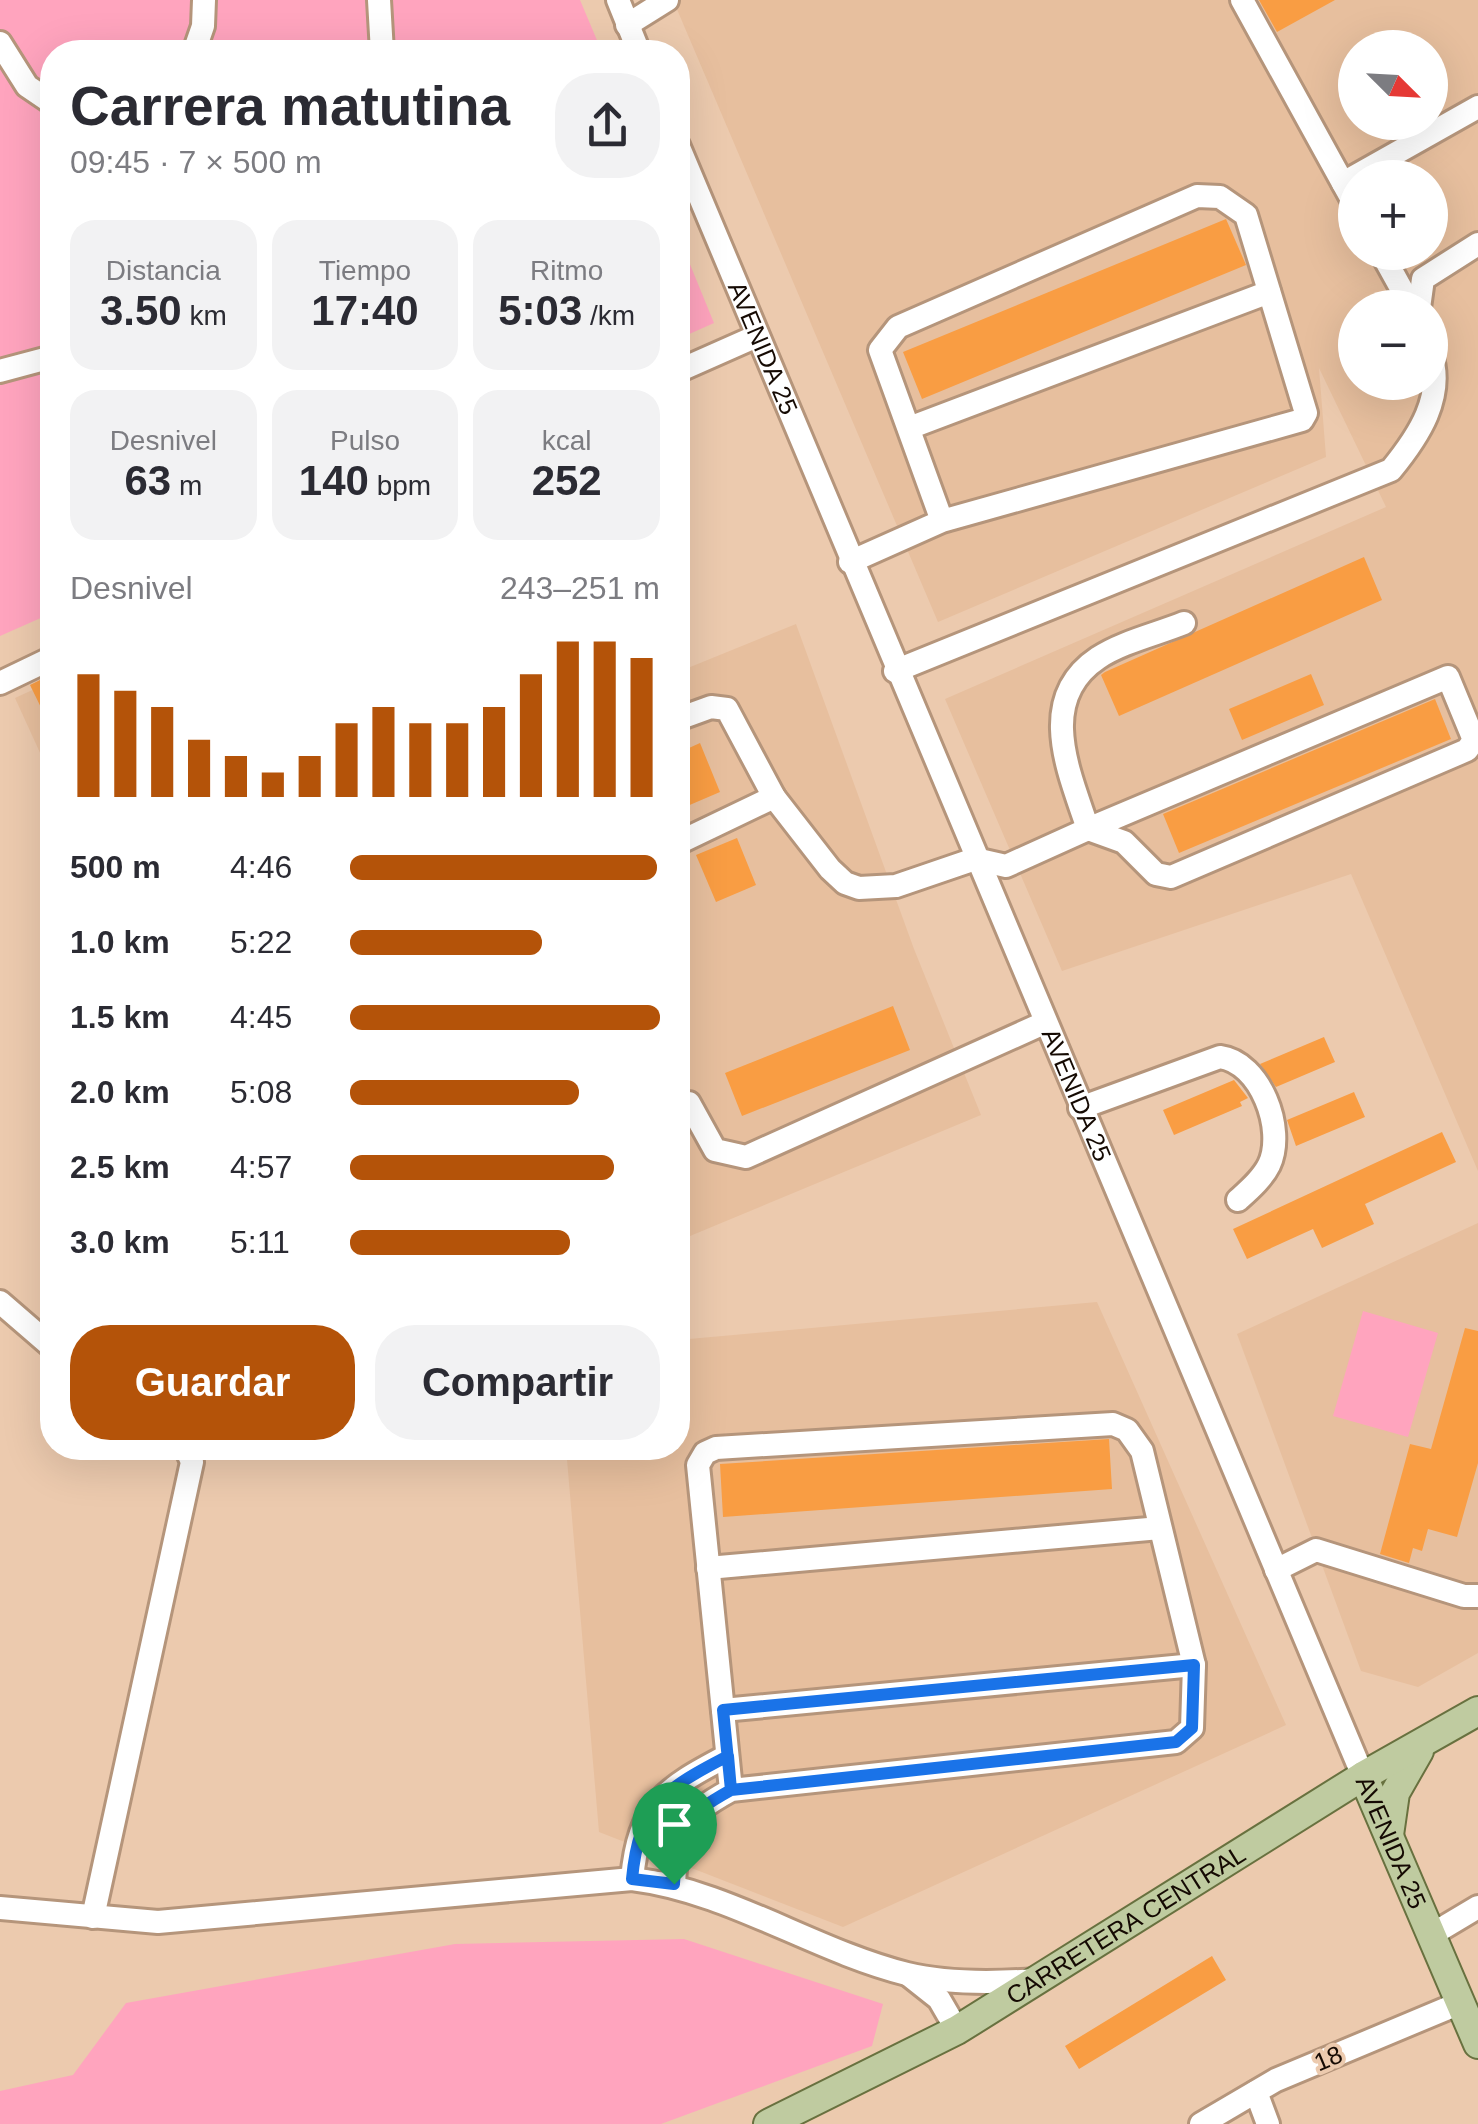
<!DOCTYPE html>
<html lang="es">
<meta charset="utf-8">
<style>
:root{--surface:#fff;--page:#f2f2f3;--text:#2b2b33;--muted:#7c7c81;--accent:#b45309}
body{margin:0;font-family:Arial,sans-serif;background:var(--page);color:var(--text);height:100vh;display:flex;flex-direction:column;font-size:38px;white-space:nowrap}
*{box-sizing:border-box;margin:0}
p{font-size:32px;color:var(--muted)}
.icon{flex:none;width:55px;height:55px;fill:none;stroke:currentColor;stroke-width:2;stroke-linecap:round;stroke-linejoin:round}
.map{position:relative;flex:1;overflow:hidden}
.drawer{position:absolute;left:40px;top:40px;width:650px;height:1420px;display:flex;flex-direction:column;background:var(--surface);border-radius:40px;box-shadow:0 10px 40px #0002}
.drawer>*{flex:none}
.needle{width:65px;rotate:114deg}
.tools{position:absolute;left:1338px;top:30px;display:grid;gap:20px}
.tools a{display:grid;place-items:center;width:110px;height:110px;border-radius:50%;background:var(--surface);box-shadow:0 10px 40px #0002;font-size:50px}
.pin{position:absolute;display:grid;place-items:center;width:85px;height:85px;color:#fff;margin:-102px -42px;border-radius:50% 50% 50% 0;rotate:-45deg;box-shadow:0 0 10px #0007}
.pin .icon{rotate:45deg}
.round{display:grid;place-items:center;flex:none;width:105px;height:105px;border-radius:40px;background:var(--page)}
.overview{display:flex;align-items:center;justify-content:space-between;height:170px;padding:0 30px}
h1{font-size:55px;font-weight:700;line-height:75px}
.figures{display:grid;grid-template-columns:repeat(3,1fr);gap:15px;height:170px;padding:10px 30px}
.figures div{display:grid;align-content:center;border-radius:25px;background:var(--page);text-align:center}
.figures b{font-size:42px;font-weight:700}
.figures small{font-size:28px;font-weight:400}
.figures p{font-size:28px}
.chart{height:280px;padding:20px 30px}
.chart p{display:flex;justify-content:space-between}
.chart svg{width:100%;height:180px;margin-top:10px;stroke:var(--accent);stroke-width:6}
.cta{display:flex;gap:20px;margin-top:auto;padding:20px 30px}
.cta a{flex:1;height:115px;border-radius:40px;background:var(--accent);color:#fff;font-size:40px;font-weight:700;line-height:115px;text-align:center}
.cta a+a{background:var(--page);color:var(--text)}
ul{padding:0 30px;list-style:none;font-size:32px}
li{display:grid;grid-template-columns:160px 120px 1fr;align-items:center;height:75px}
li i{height:25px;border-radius:12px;background:var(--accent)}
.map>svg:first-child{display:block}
.built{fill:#e7bf9e;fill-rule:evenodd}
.green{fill:#ffa4be}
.building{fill:#f99d43}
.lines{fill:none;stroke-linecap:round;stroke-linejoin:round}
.minor-casing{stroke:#b5957b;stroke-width:28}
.major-casing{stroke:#68713f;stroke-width:32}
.minor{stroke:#fff;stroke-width:22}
.major{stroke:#bfcba0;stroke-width:28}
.route-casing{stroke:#fff;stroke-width:20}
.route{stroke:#1a73e8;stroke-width:12}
.labels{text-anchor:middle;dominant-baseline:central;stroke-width:8;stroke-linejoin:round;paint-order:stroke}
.street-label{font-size:25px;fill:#150a03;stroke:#eccaae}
</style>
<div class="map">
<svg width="1478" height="2124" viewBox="0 0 1478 2124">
<rect width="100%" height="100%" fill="#eccaae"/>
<path class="built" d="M673 0H1478V1171L1351 874 1062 971 945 699 1386 507 1319 368 1326 457 938 622ZM1355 48H1430V122H1355ZM1355 178H1430V252H1355ZM1355 308H1430V382H1355Z
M796 624 914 949 981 1115 678 1241V672Z
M52 681V779L15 698Z
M1478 1223V1653L1418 1687 1361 1671 1237 1334Z
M1097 1302 1286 1725 843 1927 599 1832 566 1448H678V1340Z"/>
<path class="green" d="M0 0H580L602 52H52V613L0 636Z
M678 235 714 323 678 339Z
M1363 1311 1438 1333 1408 1437 1333 1416Z
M684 1939 883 2004 872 2046 661 2124H0V2091L73 2075 126 2003 455 1944Z"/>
<path class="building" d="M1259 0H1335L1277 32Z
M1226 219 1246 265 922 399 903 352Z
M1364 557 1382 600 1119 716 1101 675 1105 672Z
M52 674V730L30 685Z
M1311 674 1324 705 1242 740 1229 709Z
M1435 699 1451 739 1179 853 1163 814Z
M700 743 720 792 678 810V753Z
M737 838 756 885 716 902 696 855Z
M893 1006 910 1050 742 1116 725 1073Z
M1324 1037 1335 1062 1276 1087 1260 1064Z
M1234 1080 1248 1098 1240 1102 1242 1106 1174 1135 1163 1110Z
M1354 1092 1365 1117 1296 1146 1287 1120Z
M1442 1132 1456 1162 1365 1204 1374 1224 1322 1248 1313 1229 1247 1259 1233 1229Z
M1465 1328 1478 1331V1463L1457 1537 1428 1529 1422 1551 1413 1548 1409 1563 1380 1554 1410 1444 1431 1449Z
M1109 1439 1112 1489 723 1517 720 1464Z
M1212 1956 1226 1980 1079 2069 1065 2046Z"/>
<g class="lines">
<defs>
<g id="minor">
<path d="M379 0 382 52"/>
<path d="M618 0 639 52"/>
<path d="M1242 0 1355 205"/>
<path d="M627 25 667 0"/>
<path d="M0 43 27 86 52 103"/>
<path d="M194 52 203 26 204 0"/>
<path id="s1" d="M678 145 1363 1776"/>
<path d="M1343 183 1478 107"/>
<path d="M1381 252 1412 308"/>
<path d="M1419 308 1423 279 1478 244"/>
<path d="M0 371 52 357"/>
<path d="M678 371 757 336"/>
<path d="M909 428 1269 292"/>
<path d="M850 562 942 521 1302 420 1306 413 1246 215 1220 197 1197 196 898 327 880 350 942 521"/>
<path d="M895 671 1391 470C1418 437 1446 396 1430 352"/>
<path d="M0 683 52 658"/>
<path d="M678 719 711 707 727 709 774 797 830 869 845 883 859 888 896 886 975 859 1006 866 1088 829 1124 842 1156 874 1171 877 1467 750 1474 740 1448 677 1088 829C1070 774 1035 700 1098 658 1122 642 1157 634 1184 623"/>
<path d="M678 843 774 797"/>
<path d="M689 1103 715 1150 746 1157 1044 1023"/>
<path d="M1080 1108 1220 1057C1260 1062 1286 1129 1269 1165 1262 1179 1249 1190 1238 1200"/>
<path d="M0 1302 52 1347"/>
<path d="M708 1568 1160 1528"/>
<path d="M1276 1570 1316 1550 1464 1596H1478"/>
<path d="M723 1710 1194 1665"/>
<path d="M632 1879C639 1805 664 1789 727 1756"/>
<path d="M674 1884C677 1829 682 1817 731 1790L1176 1742 1192 1728 1194 1665 1142 1451 1127 1430 1113 1424 716 1448 705 1453 698 1465 731 1790"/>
<path d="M0 1908 158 1922 632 1879C729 1891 812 1950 907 1974 948 1984 994 1983 1036 1980"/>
<path d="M93 1917 192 1462 186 1448"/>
<path d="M1431 1935 1478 1907"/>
<path d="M910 1976 939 1999 957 2030"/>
<path d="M1256 2092 1268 2124"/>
<path d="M1201 2124 1276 2080 1460 2003"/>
</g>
<g id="major">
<path id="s2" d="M1363 1776 1478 2044"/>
<path d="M1389 1835 1395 1793 1419 1751"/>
<path id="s3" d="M768 2124 957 2030 1363 1776 1478 1711"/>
</g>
</defs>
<use href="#minor" class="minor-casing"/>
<use href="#major" class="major-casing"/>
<use href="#minor" class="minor"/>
<use href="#major" class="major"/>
</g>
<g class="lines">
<defs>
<path id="route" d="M674 1884 632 1879C639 1805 664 1789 728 1756L731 1790 1176 1742 1192 1728 1194 1665 723 1710 731 1790C682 1817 677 1829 674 1884"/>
</defs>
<use href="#route" class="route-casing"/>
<use href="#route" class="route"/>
</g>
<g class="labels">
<g class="street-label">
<text stroke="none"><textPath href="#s1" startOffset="220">AVENIDA 25</textPath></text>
<text stroke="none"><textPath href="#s1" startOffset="1030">AVENIDA 25</textPath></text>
<text stroke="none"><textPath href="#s2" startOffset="72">AVENIDA 25</textPath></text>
<text stroke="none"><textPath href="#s3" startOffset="410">CARRETERA CENTRAL</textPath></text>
<text transform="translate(1328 2058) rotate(-23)">18</text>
</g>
</g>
</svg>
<div class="tools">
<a><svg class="needle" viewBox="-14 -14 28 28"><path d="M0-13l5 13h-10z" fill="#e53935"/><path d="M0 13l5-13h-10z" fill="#7c7c81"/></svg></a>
<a>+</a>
<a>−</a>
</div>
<div class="pin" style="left:674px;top:1884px;background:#1e9e55"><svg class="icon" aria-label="arrive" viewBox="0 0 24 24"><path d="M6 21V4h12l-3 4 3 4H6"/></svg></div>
<section class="drawer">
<div class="overview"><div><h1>Carrera matutina</h1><p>09:45 · 7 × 500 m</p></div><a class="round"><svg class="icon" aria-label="share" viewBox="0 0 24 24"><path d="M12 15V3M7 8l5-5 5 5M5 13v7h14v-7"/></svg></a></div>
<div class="figures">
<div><p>Distancia</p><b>3.50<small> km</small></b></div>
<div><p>Tiempo</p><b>17:40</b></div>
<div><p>Ritmo</p><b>5:03<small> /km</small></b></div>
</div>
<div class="figures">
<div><p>Desnivel</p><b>63<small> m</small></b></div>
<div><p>Pulso</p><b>140<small> bpm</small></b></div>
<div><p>kcal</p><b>252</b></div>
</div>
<div class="chart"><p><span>Desnivel</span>243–251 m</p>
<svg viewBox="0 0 160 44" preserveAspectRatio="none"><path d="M5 44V14M15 44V18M25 44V22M35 44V30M45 44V34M55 44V38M65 44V34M75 44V26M85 44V22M95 44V26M105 44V26M115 44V22M125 44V14M135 44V6M145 44V6M155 44V10"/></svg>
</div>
<ul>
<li><b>500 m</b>4:46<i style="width:99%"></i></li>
<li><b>1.0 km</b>5:22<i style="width:62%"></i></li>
<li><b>1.5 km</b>4:45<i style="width:100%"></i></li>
<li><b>2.0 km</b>5:08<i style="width:74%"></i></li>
<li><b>2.5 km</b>4:57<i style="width:85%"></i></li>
<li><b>3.0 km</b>5:11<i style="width:71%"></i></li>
</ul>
<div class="cta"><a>Guardar</a><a>Compartir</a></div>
</section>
</div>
